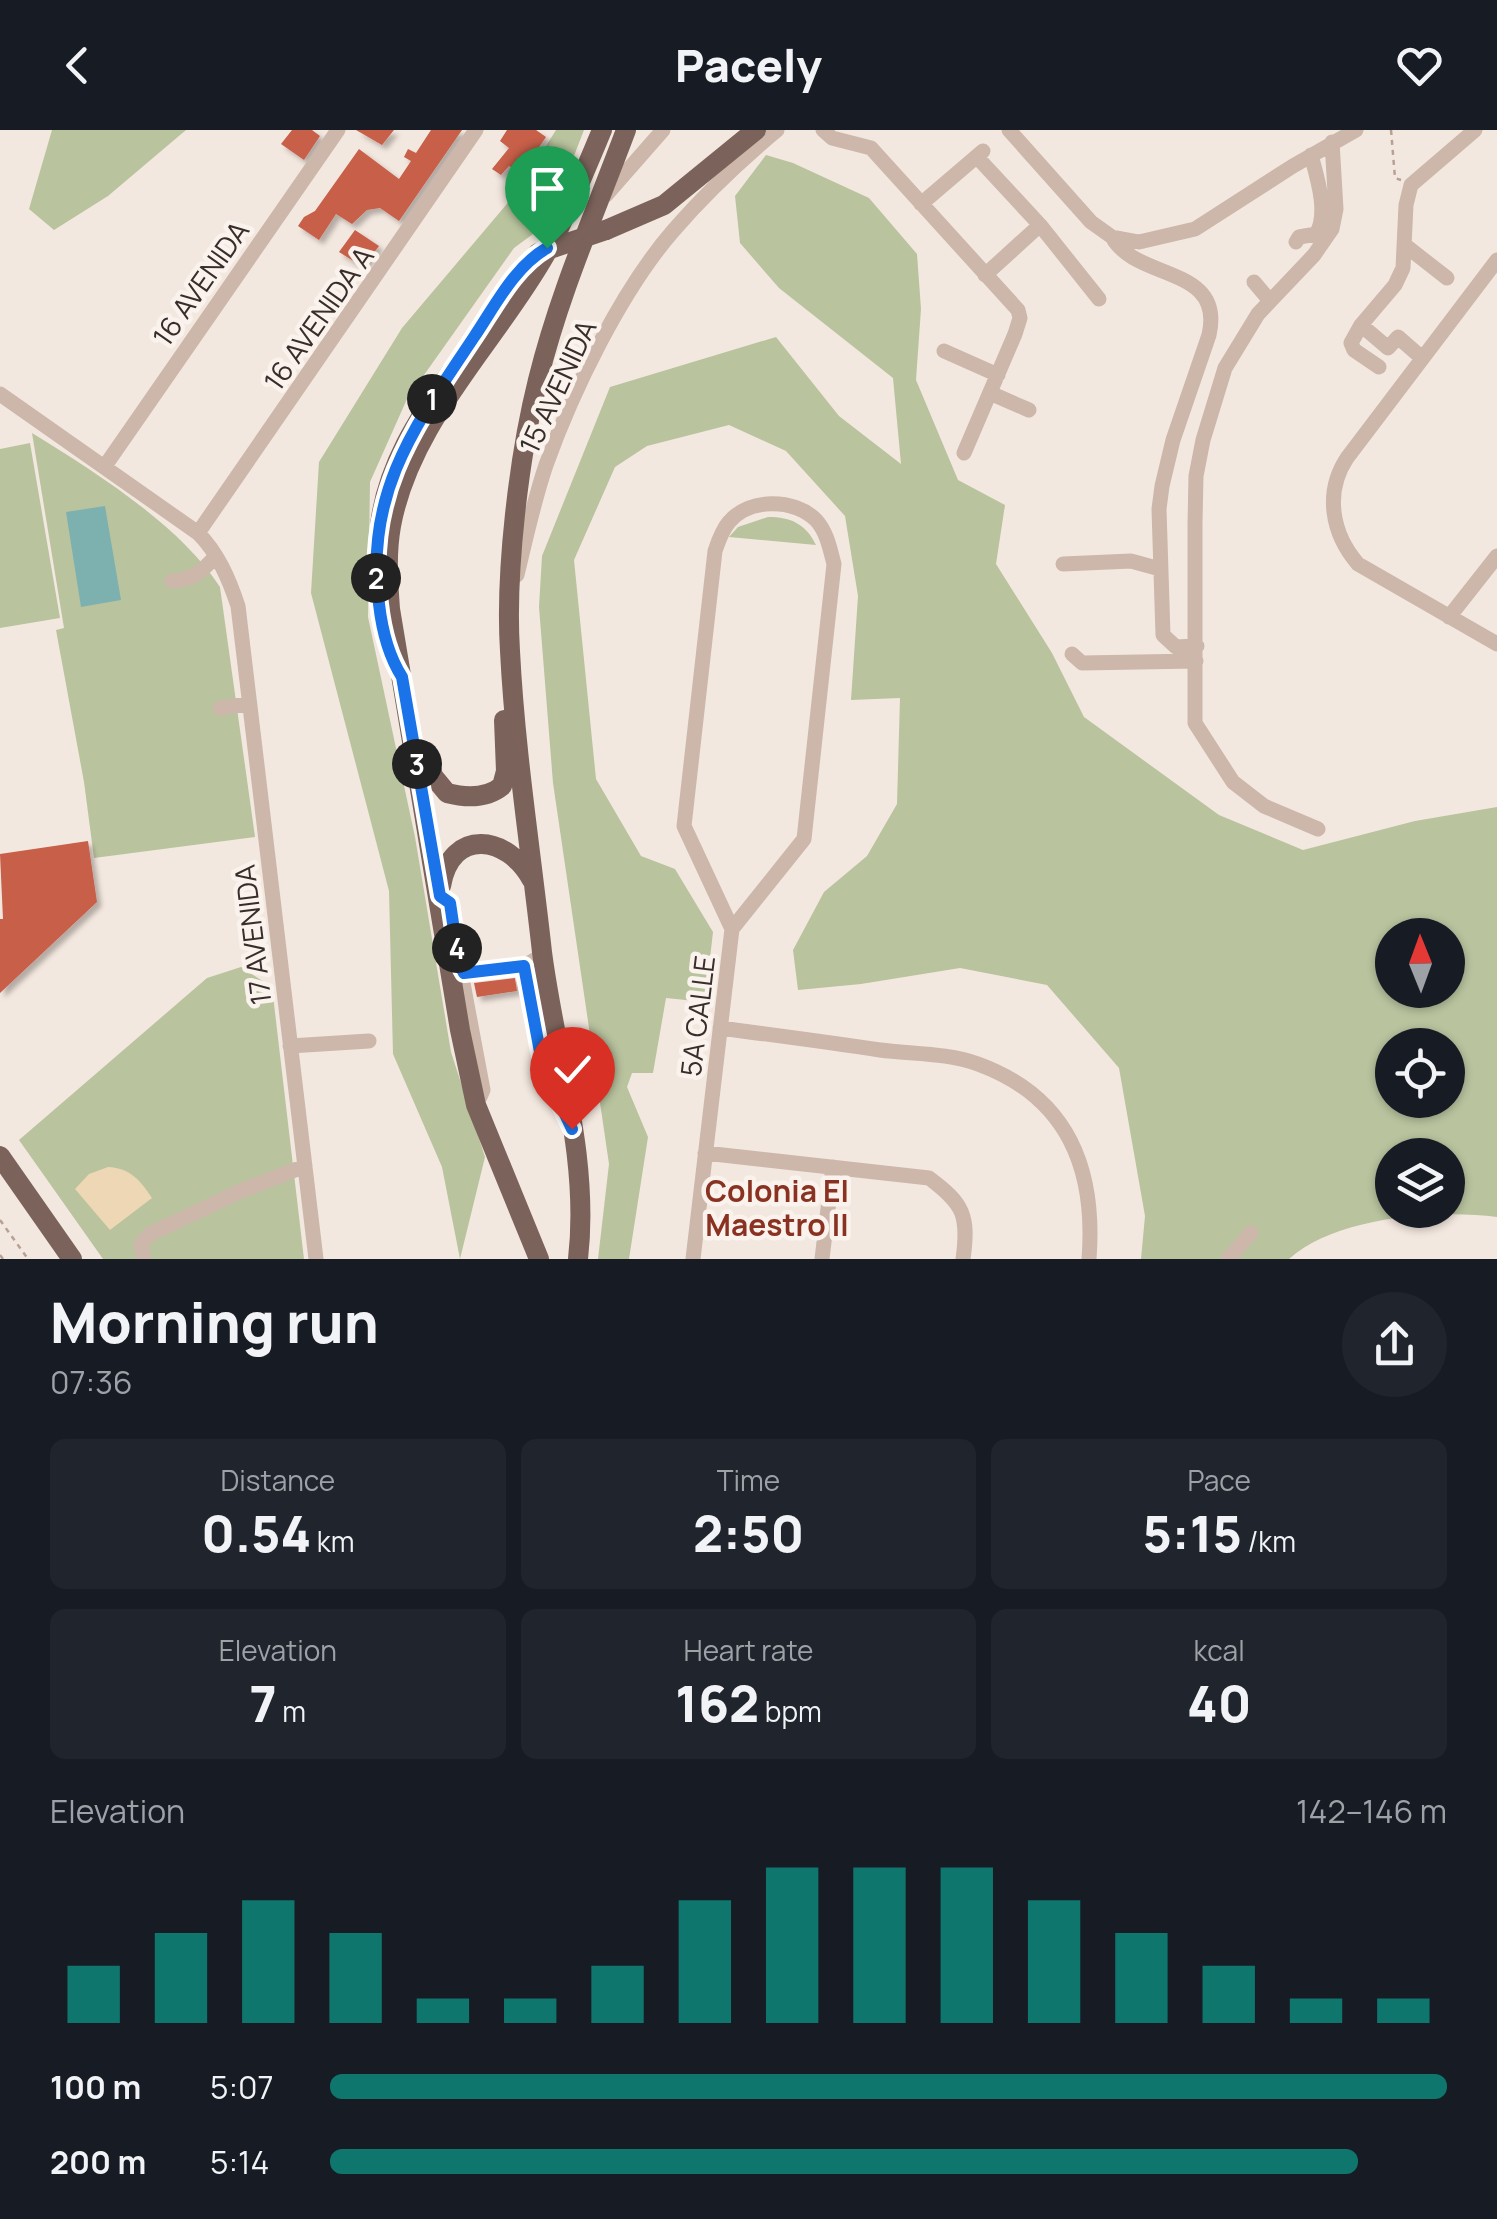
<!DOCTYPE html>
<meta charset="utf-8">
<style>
:root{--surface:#171b24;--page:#20242c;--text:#f1f3f6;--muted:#9ea1a6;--accent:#0f766e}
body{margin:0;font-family:Manrope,sans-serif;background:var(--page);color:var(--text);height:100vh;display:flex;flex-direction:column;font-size:38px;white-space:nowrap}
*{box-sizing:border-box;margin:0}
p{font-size:32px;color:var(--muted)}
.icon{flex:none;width:55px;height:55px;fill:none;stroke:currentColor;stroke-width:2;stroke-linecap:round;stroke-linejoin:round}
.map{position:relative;height:1129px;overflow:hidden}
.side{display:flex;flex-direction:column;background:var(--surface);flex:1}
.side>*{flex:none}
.needle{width:65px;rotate:359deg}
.fabs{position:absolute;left:1375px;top:788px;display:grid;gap:20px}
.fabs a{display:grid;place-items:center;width:90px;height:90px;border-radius:50%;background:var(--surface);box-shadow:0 2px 8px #0004;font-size:50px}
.pin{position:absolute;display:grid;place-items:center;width:85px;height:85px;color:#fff;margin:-102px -42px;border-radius:50% 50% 50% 0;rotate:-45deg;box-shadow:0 0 10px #0007}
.pin .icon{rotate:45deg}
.km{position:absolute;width:50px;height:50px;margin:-25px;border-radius:50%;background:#222;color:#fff;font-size:28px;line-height:50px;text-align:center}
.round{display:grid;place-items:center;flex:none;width:105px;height:105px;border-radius:52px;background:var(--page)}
.summary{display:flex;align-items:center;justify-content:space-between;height:170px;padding:0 50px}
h1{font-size:55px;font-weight:800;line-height:75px}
.stats{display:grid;grid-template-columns:repeat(3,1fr);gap:15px;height:170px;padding:10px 50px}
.stats div{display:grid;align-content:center;border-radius:15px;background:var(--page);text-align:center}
.stats b{font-size:50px;font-weight:800}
.stats small{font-size:28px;font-weight:400}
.stats p{font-size:28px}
.chart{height:280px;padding:20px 50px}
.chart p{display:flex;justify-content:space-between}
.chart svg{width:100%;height:180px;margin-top:10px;stroke:var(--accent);stroke-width:6}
ul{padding:0 50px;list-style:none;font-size:32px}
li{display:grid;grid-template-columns:160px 120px 1fr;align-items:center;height:75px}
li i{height:25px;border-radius:12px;background:var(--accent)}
header{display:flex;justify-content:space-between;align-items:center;height:130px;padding:0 50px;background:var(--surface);font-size:45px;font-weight:800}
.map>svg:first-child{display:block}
.green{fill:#b9c39e;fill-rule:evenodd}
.sand{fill:#eed7b5}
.water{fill:#7db1af}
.building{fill:#c75e49;filter:url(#shadow)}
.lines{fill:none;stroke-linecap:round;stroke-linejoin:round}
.path{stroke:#b8a194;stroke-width:2.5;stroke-dasharray:5 5;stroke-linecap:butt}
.minor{stroke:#ccb7aa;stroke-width:15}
.major{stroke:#7b635b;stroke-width:20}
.major-bridge{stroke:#7b635b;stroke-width:20}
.route-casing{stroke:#fff;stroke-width:20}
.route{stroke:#1a73e8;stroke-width:12}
.labels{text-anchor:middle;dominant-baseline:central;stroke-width:9;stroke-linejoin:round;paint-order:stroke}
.street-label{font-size:28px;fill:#392d2a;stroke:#faf2ec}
.neighbourhood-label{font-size:30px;font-weight:bold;fill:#8a3221;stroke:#faf2ec}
</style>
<header><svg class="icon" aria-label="back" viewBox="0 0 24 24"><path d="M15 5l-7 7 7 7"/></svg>Pacely<svg class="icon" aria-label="heart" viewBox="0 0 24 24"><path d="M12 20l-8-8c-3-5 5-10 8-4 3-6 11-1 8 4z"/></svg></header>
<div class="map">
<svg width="1497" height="1129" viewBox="0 0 1497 1129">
<defs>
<filter id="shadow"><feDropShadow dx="4.5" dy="4.5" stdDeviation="2.5" flood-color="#0004"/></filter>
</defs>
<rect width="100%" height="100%" fill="#f3e8df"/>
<path class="green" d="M52 0H186L108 66 54 100 29 79Z
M556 0H584L548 93 514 118 407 269 370 352 368 487 415 707 451 922 485 1027 460 1129 442 1037 393 924 389 761 311 463 319 332 402 198 517 62Z
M766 25 793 33 869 68 917 124 921 179 916 250 958 350 1005 375 996 434 1052 523 1084 587 1219 685 1303 720 1415 691 1497 677V1087C1437 1079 1335 1087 1289 1129H1141L1145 1086 1119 938 1047 855 960 838 861 854 798 860 793 820 824 762 867 726 897 674 900 568 851 570 858 466 845 386 786 321 729 295 647 316 615 337 574 430 596 649 641 726 675 739 713 802 705 872 666 868 653 943H632L627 957 648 1007 629 1129H598L609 1034 553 653 539 477 542 426 610 257 776 207 839 286 901 334 893 248 779 158 740 113 735 66ZM1392 805H1448V860H1392ZM1392 915H1448V970H1392ZM1392 1025H1448V1080H1392Z
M32 303C95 342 180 395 220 457L255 707 94 728 84 652 56 500 64 498Z
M30 313 60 488 0 498V319Z
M768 387C791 387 806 394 816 415L729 407 738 397Z
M241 837 272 857 304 1129H103L19 1010 207 848Z"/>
<path class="sand" d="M108 1037C130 1038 140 1050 152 1068L110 1100 75 1059 89 1044Z"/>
<path class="water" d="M105 376 121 470 81 477 66 382Z"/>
<path class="building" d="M292 0H312L320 6 304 30 281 14Z
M356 0H394L382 15Z
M431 0H462L399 91 380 78 367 80 352 94 336 84 319 110 298 96 304 87 315 81 359 19 399 49 411 31 404 27 408 19 416 23Z
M507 0H536L546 7 529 32 526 30 518 41 509 36 501 45 492 39 509 18 500 11Z
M355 100 379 116 363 137 339 122Z
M88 711 97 772 0 863V789H3L0 724Z
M515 848 517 861 477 867 474 853Z"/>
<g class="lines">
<path class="path" d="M1391 0 1395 48 1401 50
M0 1090 28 1129
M0 1125 3 1129"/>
<path class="minor" d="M823 0 832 8 871 18 1018 180 1020 188 1015 204 964 323
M1009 0 1091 92 1112 107 1139 112 1195 99 1293 36 1356 0
M977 27 1040 95
M606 65 663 0
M921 74 983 21
M1112 107C1136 151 1225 135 1209 205L1173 310 1162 356 1159 379 1163 505 1176 517 1197 516
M1296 112 1299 107 1316 104C1329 84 1317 47 1311 25
M1406 116 1447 148
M1497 130 1347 328C1324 363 1332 404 1358 434L1497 514
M985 145 1040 95 1099 169
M1254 152 1270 171
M1361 195 1351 213 1354 220 1379 237
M944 221 998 245
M1422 228 1398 207 1388 218 1361 195 1395 155 1403 138 1406 75 1411 55 1475 0
M990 263 1029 280
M0 264 198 403C218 423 229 449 238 476L316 1129
M105 336 338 0
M198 403 476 0
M1063 434 1131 431 1160 439
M517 445C526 408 534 370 546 335 573 260 621 161 673 101 704 65 740 31 777 0
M172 451C194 450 202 441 216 426
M1449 487 1497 426
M1072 524 1082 533 1196 531
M220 578 249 574
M1318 699 1264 676 1233 652 1195 593V394L1196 346 1203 310 1225 238 1258 184 1314 125 1332 99 1336 79 1332 12
M440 766 450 773 459 833 465 843 524 836 543 825
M524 836 543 938 566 986
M460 837 483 960 480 967
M720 898C773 905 827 912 880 920 911 924 949 923 978 934 1068 967 1096 1039 1089 1129
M290 916 369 911
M705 1023 929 1048C964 1074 969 1086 963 1129
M144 1129 141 1114 150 1104 241 1061 305 1036
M693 1129 732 799 684 696 715 421C718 412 722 400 729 392 749 368 794 368 816 390 827 402 830 419 834 434L804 709 732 799
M822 1129 833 1037
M1228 1129 1251 1103"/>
<path class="major" d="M606 100 664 75 756 0
M380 395C387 336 418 289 451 242
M427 622 433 646 447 663C466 668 486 669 502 656L506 641 504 590
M441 756C451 697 508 705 532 750
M0 1026 72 1129
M539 1129 476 975 460 900 390 479C388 451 386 424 391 396 410 292 495 213 545 125 567 85 584 43 602 0
M578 1129C590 1026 555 924 542 822 531 722 515 621 510 521 505 442 519 326 538 250 559 164 595 83 626 0"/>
<path class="major-bridge" d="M538 123 606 100"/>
</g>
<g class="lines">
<defs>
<path id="route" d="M547 118C514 137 495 176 474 207 416 294 364 363 379 474 382 500 388 525 402 547L440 766 450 773 459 834 464 843 524 836 543 938 572 999"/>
</defs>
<use href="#route" class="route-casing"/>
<use href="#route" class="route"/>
</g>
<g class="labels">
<g class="street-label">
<text transform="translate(200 153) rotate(-55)">16 AVENIDA</text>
<text transform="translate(318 188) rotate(-55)">16 AVENIDA A</text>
<text transform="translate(557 256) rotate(-65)">15 AVENIDA</text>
<text transform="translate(252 805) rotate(-97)">17 AVENIDA</text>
<text transform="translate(697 886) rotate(-83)">5A CALLE</text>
</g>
<g class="neighbourhood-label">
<text x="777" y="1060">Colonia El<tspan x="777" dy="34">Maestro II</tspan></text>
</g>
</g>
</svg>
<div class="fabs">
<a><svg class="needle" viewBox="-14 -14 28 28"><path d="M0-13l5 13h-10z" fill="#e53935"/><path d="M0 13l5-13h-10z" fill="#9ea1a6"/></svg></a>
<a><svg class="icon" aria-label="locate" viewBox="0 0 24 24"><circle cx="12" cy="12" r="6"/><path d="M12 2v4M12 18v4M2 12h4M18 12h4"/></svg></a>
<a><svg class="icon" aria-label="layers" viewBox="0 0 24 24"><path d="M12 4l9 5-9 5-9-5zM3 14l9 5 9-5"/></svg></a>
</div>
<div class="pin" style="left:547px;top:118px;background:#1e9e55"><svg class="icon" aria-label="arrive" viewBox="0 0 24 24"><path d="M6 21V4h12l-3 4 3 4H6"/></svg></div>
<div class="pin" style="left:572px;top:999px;background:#d93025"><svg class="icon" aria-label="check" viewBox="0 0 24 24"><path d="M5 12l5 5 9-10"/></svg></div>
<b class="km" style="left:432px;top:269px">1</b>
<b class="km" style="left:376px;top:448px">2</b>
<b class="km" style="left:417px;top:634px">3</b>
<b class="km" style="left:457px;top:818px">4</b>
</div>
<section class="side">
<div class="summary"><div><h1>Morning run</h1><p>07:36</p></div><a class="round"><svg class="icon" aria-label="share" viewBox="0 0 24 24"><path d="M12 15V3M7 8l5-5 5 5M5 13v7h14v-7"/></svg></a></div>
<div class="stats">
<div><p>Distance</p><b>0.54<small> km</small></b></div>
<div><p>Time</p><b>2:50</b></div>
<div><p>Pace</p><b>5:15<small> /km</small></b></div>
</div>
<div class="stats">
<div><p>Elevation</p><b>7<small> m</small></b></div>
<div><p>Heart rate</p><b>162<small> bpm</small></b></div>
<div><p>kcal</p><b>40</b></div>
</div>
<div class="chart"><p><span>Elevation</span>142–146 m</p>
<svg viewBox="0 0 160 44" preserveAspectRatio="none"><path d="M5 44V30M15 44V22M25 44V14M35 44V22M45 44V38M55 44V38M65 44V30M75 44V14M85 44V6M95 44V6M105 44V6M115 44V14M125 44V22M135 44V30M145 44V38M155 44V38"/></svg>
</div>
<ul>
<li><b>100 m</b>5:07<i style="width:100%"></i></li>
<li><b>200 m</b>5:14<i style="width:92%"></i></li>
</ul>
</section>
